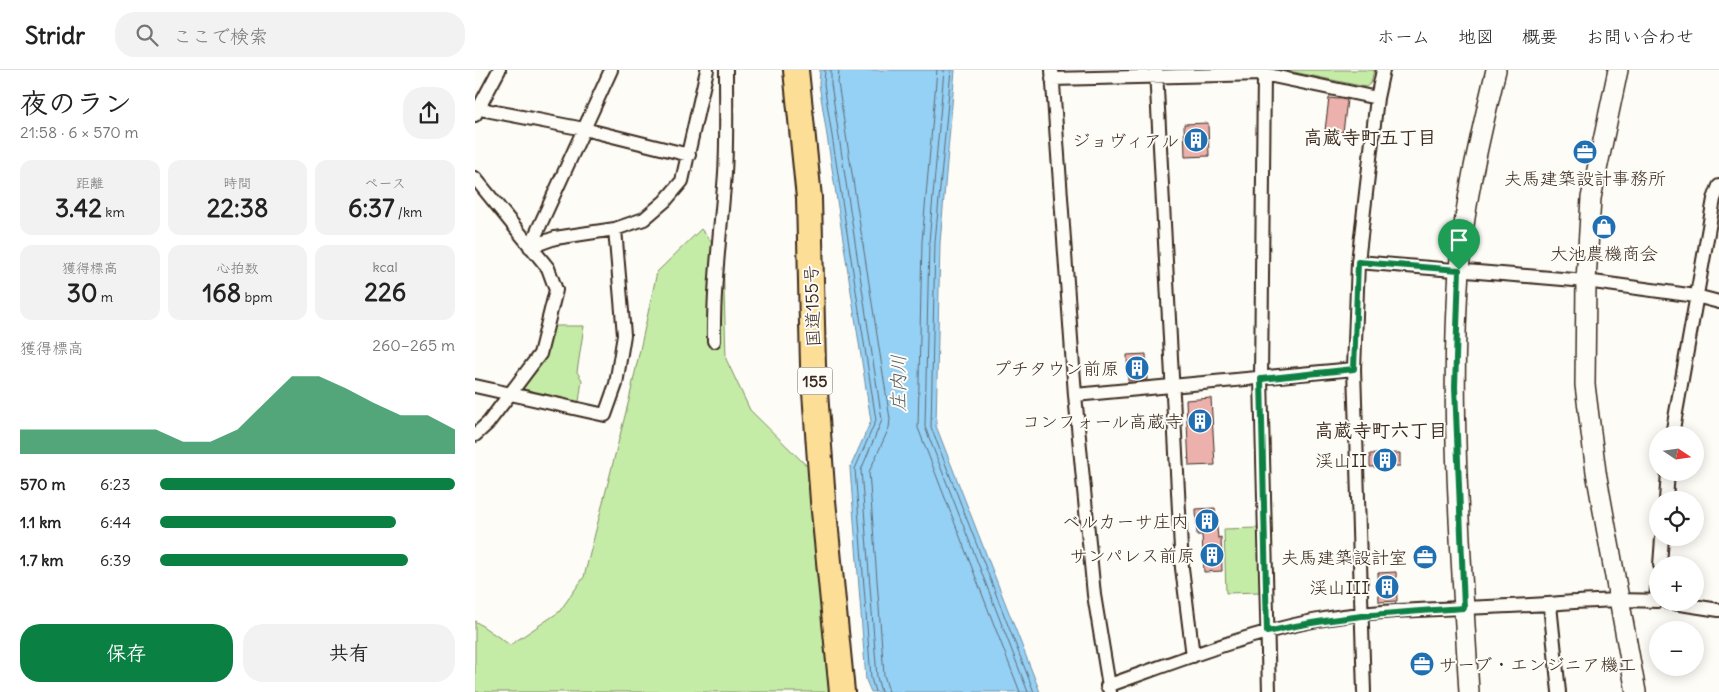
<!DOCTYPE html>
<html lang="ja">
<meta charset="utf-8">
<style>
:root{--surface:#fff;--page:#f2f2f2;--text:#222;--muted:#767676;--line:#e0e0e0;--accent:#0b8043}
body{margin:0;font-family:Delius,"Klee One",sans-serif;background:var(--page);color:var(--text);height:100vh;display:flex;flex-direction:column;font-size:19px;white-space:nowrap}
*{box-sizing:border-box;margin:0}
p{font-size:16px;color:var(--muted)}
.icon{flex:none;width:28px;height:28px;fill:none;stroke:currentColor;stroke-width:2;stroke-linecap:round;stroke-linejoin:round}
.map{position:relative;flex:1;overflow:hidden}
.sheet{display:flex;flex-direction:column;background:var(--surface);width:475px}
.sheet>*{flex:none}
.needle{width:32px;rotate:103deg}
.fabs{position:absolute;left:1174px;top:356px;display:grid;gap:10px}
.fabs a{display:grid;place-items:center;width:55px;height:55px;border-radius:50%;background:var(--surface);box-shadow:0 2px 12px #0003;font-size:25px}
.pin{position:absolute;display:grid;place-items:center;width:42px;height:42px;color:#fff;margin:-51px -21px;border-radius:50% 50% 50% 0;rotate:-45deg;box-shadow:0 0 5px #0007}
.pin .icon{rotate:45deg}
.round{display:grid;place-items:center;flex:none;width:52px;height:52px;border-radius:20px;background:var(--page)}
.headline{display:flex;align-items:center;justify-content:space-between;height:85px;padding:0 20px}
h1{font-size:28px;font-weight:700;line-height:38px}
.figures{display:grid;grid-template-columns:repeat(3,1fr);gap:8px;height:85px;padding:5px 20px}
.figures div{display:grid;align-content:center;border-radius:12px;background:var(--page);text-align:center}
.figures b{font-size:25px;font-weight:700}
.figures small{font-size:14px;font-weight:400}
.figures p{font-size:14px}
.chart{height:140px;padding:10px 20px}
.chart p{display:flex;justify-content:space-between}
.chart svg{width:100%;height:90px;margin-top:5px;fill:var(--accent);opacity:.7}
.cta{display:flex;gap:10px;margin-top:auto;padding:10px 20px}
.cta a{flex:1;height:58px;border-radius:20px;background:var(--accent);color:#fff;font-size:20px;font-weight:700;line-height:58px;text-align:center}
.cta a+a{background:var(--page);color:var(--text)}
ul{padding:0 20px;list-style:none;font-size:16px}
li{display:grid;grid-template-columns:80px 60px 1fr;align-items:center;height:38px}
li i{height:12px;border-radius:6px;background:var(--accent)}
header{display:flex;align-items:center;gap:30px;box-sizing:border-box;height:70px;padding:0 25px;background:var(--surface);border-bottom:1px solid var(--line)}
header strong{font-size:24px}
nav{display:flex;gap:28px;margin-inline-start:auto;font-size:18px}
.search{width:350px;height:45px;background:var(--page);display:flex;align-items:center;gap:12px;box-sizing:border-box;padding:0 18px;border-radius:20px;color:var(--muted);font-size:19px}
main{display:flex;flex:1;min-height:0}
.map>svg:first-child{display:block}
.green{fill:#c5eca7;stroke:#808b62}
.water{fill:#95d0f5;stroke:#718e9f}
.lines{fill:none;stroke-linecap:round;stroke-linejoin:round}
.shore{stroke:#5f6c74;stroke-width:1}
.building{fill:#ecb1ac;stroke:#3b2a1e}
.street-casing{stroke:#3b2a1e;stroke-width:16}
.secondary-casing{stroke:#3b2a1e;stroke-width:22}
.highway-casing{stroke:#3b2a1e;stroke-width:28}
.street{stroke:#fdfcf7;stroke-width:12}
.secondary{stroke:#fdfcf7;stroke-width:19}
.highway{stroke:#fcde96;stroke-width:24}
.route-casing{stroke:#fff;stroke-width:10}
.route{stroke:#0b8043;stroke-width:6}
.labels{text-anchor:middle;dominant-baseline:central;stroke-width:4;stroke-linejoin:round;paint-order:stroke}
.shield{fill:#fdfcf7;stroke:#75695f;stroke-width:1}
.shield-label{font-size:16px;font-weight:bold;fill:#3b2a1e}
.poi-label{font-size:18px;fill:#3b2a1e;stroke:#fdfcf7;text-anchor:end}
.street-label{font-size:18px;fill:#3b2a1e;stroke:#fdfcf7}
.neighbourhood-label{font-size:19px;font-weight:bold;fill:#3b2a1e;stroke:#fdfcf7}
.water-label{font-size:19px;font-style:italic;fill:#565c5e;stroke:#fdfcf7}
</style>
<header>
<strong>Stridr</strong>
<div class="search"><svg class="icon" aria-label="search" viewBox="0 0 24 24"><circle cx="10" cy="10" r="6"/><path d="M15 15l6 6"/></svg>ここで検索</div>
<nav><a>ホーム</a><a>地図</a><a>概要</a><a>お問い合わせ</a></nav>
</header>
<main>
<section class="sheet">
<div class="headline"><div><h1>夜のラン</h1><p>21:58 · 6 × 570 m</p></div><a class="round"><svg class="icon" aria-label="share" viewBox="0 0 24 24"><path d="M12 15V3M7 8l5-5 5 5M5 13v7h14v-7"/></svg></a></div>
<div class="figures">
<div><p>距離</p><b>3.42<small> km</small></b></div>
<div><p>時間</p><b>22:38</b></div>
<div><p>ペース</p><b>6:37<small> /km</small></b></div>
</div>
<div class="figures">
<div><p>獲得標高</p><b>30<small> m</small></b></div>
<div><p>心拍数</p><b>168<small> bpm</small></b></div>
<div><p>kcal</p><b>226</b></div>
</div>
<div class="chart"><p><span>獲得標高</span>260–265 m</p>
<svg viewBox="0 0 160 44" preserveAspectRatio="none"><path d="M0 44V32L10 32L20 32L30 32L40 32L50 32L60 38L70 38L80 32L90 19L100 6L110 6L120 12L130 19L140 25L150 25L160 32V44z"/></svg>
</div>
<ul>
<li><b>570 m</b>6:23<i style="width:100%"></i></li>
<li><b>1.1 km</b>6:44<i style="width:80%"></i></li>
<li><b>1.7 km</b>6:39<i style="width:84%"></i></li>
</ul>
<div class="cta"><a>保存</a><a>共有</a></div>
</section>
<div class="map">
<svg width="1244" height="622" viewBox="0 0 1244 622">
<rect width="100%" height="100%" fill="#fdfcf7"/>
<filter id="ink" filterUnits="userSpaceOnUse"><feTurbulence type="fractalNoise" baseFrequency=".02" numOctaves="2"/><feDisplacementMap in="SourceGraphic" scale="10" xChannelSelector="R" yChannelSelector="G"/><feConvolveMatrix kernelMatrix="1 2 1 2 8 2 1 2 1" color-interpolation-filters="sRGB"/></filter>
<g filter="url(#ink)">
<path class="green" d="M809 0H899L896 13 891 17Z
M226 159 248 185 251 289 275 340 337 401 353 516 355 622H0V551L35 575 84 542 109 507 154 330 182 202Z
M73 256H109L102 302 107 310 103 339 36 323 65 284Z
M783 458 785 522 751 523 749 459Z"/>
<path class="water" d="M345 0H480L465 173 461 356 565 622H396L391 610 375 398 396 351 344 14Z"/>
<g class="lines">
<path class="shore" d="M350 0 349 14 401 350 380 399 396 608 400 622
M356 0V14L407 350 386 400 402 607 406 622
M364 0 363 13 415 349 414 358 394 402 409 605 414 622
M462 0 447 172 443 358 545 622
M469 0 454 172 450 357 553 622
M476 0 460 172 456 357 559 622"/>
</g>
<path class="building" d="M854 28 872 30 868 62 850 60Z
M733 53 734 86 710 87 709 54Z
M671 284 672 310 653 311 652 285Z
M736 328 740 395 714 396 711 330Z
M925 383V396L895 397V384Z
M740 438 743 468 746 467 747 501 729 502 727 465H722L721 439Z
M921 502 922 531 904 532 903 503Z"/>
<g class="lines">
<defs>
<path id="street" d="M577 0 600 325 619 525 635 622
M681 0 707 498 718 586
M789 4 786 309 794 622
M577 9 789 4 902 28
M0 38 109 59 214 85
M0 45 24 0
M0 108 73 198 81 220 65 284 13 353 0 365
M55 177 80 168 140 159 169 149 190 131 207 111 232 0
M55 177 136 0
M883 192 1111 211 1221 226 1244 232
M239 271C238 215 246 159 250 103 252 69 251 34 251 0
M0 316 130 345 141 314 149 265 140 159
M600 325 879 299
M1197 365 1239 129 1244 116
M1191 430 1193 402
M1185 495 1187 468
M1181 531 1182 518
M1192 532 1244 540
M1075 535 1084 622
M632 616C700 592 768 565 838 551 899 539 972 539 1035 536 1084 534 1133 528 1182 531
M889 622 879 299 883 192 902 28 908 0"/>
<path id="secondary" d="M1143 0 1116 128 1111 211 1110 315 1121 402 1161 622
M994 622C986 482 974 341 984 201 989 133 1005 67 1021 0"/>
<path id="highway" d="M321 0 334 128 338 295 348 431 367 622"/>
</defs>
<use href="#street" class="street-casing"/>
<use href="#secondary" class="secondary-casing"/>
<use href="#highway" class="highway-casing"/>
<use href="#street" class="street"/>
<use href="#secondary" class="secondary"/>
<use href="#highway" class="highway"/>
</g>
</g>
<g class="lines" filter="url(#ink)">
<defs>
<path id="route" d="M883 192 984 200 980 317 989 538C921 543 859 546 792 562L786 309 879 299Z"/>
</defs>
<use href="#route" class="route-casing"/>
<use href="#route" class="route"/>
</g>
<defs>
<symbol id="building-disc" viewBox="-11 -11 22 22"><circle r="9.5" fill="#1f6fb2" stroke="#fdfcf7"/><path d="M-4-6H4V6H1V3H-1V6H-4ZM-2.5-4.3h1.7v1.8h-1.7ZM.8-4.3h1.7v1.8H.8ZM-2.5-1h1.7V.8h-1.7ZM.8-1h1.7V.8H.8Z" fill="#fff"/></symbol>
<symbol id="office-disc" viewBox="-11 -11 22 22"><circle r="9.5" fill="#1f6fb2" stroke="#fdfcf7"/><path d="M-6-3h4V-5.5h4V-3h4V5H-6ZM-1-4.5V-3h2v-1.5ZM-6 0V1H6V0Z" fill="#fff"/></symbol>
<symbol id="shop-disc" viewBox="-11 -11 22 22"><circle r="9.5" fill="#1f6fb2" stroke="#fdfcf7"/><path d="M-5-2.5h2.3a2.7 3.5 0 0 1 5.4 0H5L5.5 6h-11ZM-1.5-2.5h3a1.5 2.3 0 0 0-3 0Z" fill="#fff"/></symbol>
</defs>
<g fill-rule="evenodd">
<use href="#building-disc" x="707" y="56" width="28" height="28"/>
<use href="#office-disc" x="1096" y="68" width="28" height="28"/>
<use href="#shop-disc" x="1115" y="143" width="28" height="28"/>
<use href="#building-disc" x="648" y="284" width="28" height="28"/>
<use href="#building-disc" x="711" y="337" width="28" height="28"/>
<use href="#building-disc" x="896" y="376" width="28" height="28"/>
<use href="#building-disc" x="718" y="437" width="28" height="28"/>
<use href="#building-disc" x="723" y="471" width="28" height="28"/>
<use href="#office-disc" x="936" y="473" width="28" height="28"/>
<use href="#building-disc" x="898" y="503" width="28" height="28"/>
<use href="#office-disc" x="933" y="580" width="28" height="28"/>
</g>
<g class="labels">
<rect class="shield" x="322.5" y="297.5" width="35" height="27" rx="4"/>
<g class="shield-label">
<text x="340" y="311">155</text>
</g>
<g class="poi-label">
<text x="704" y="70">ジョヴィアル</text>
<text x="1110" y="108" text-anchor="middle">夫馬建築設計事務所</text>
<text x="1129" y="183" text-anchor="middle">大池農機商会</text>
<text x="644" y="298">プチタウン前原</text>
<text x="708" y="351">コンフォール高蔵寺</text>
<text x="892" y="390">渓山II</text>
<text x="714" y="451">ベルカーサ庄内</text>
<text x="720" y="485">サンパレス前原</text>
<text x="932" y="487">夫馬建築設計室</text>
<text x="894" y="517">渓山III</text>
<text x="964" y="594" text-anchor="start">サーブ・エンジニア機工</text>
</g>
<g class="street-label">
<text transform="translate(337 236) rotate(-92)">国道155号</text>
</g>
<g class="neighbourhood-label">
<text x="895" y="67">高蔵寺町五丁目</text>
<text x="906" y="360">高蔵寺町六丁目</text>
</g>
<g class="water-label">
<text transform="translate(423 313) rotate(-90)">庄内川</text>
</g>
</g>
</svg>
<div class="fabs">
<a><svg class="needle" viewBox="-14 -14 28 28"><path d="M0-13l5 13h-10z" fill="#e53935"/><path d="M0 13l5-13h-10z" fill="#767676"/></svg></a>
<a><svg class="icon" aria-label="locate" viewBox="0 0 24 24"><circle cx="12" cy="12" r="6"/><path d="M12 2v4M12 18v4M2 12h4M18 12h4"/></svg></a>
<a>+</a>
<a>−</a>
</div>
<div class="pin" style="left:984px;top:200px;background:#1e9e55"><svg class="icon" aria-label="arrive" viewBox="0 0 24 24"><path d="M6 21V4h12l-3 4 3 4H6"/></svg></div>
</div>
</main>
